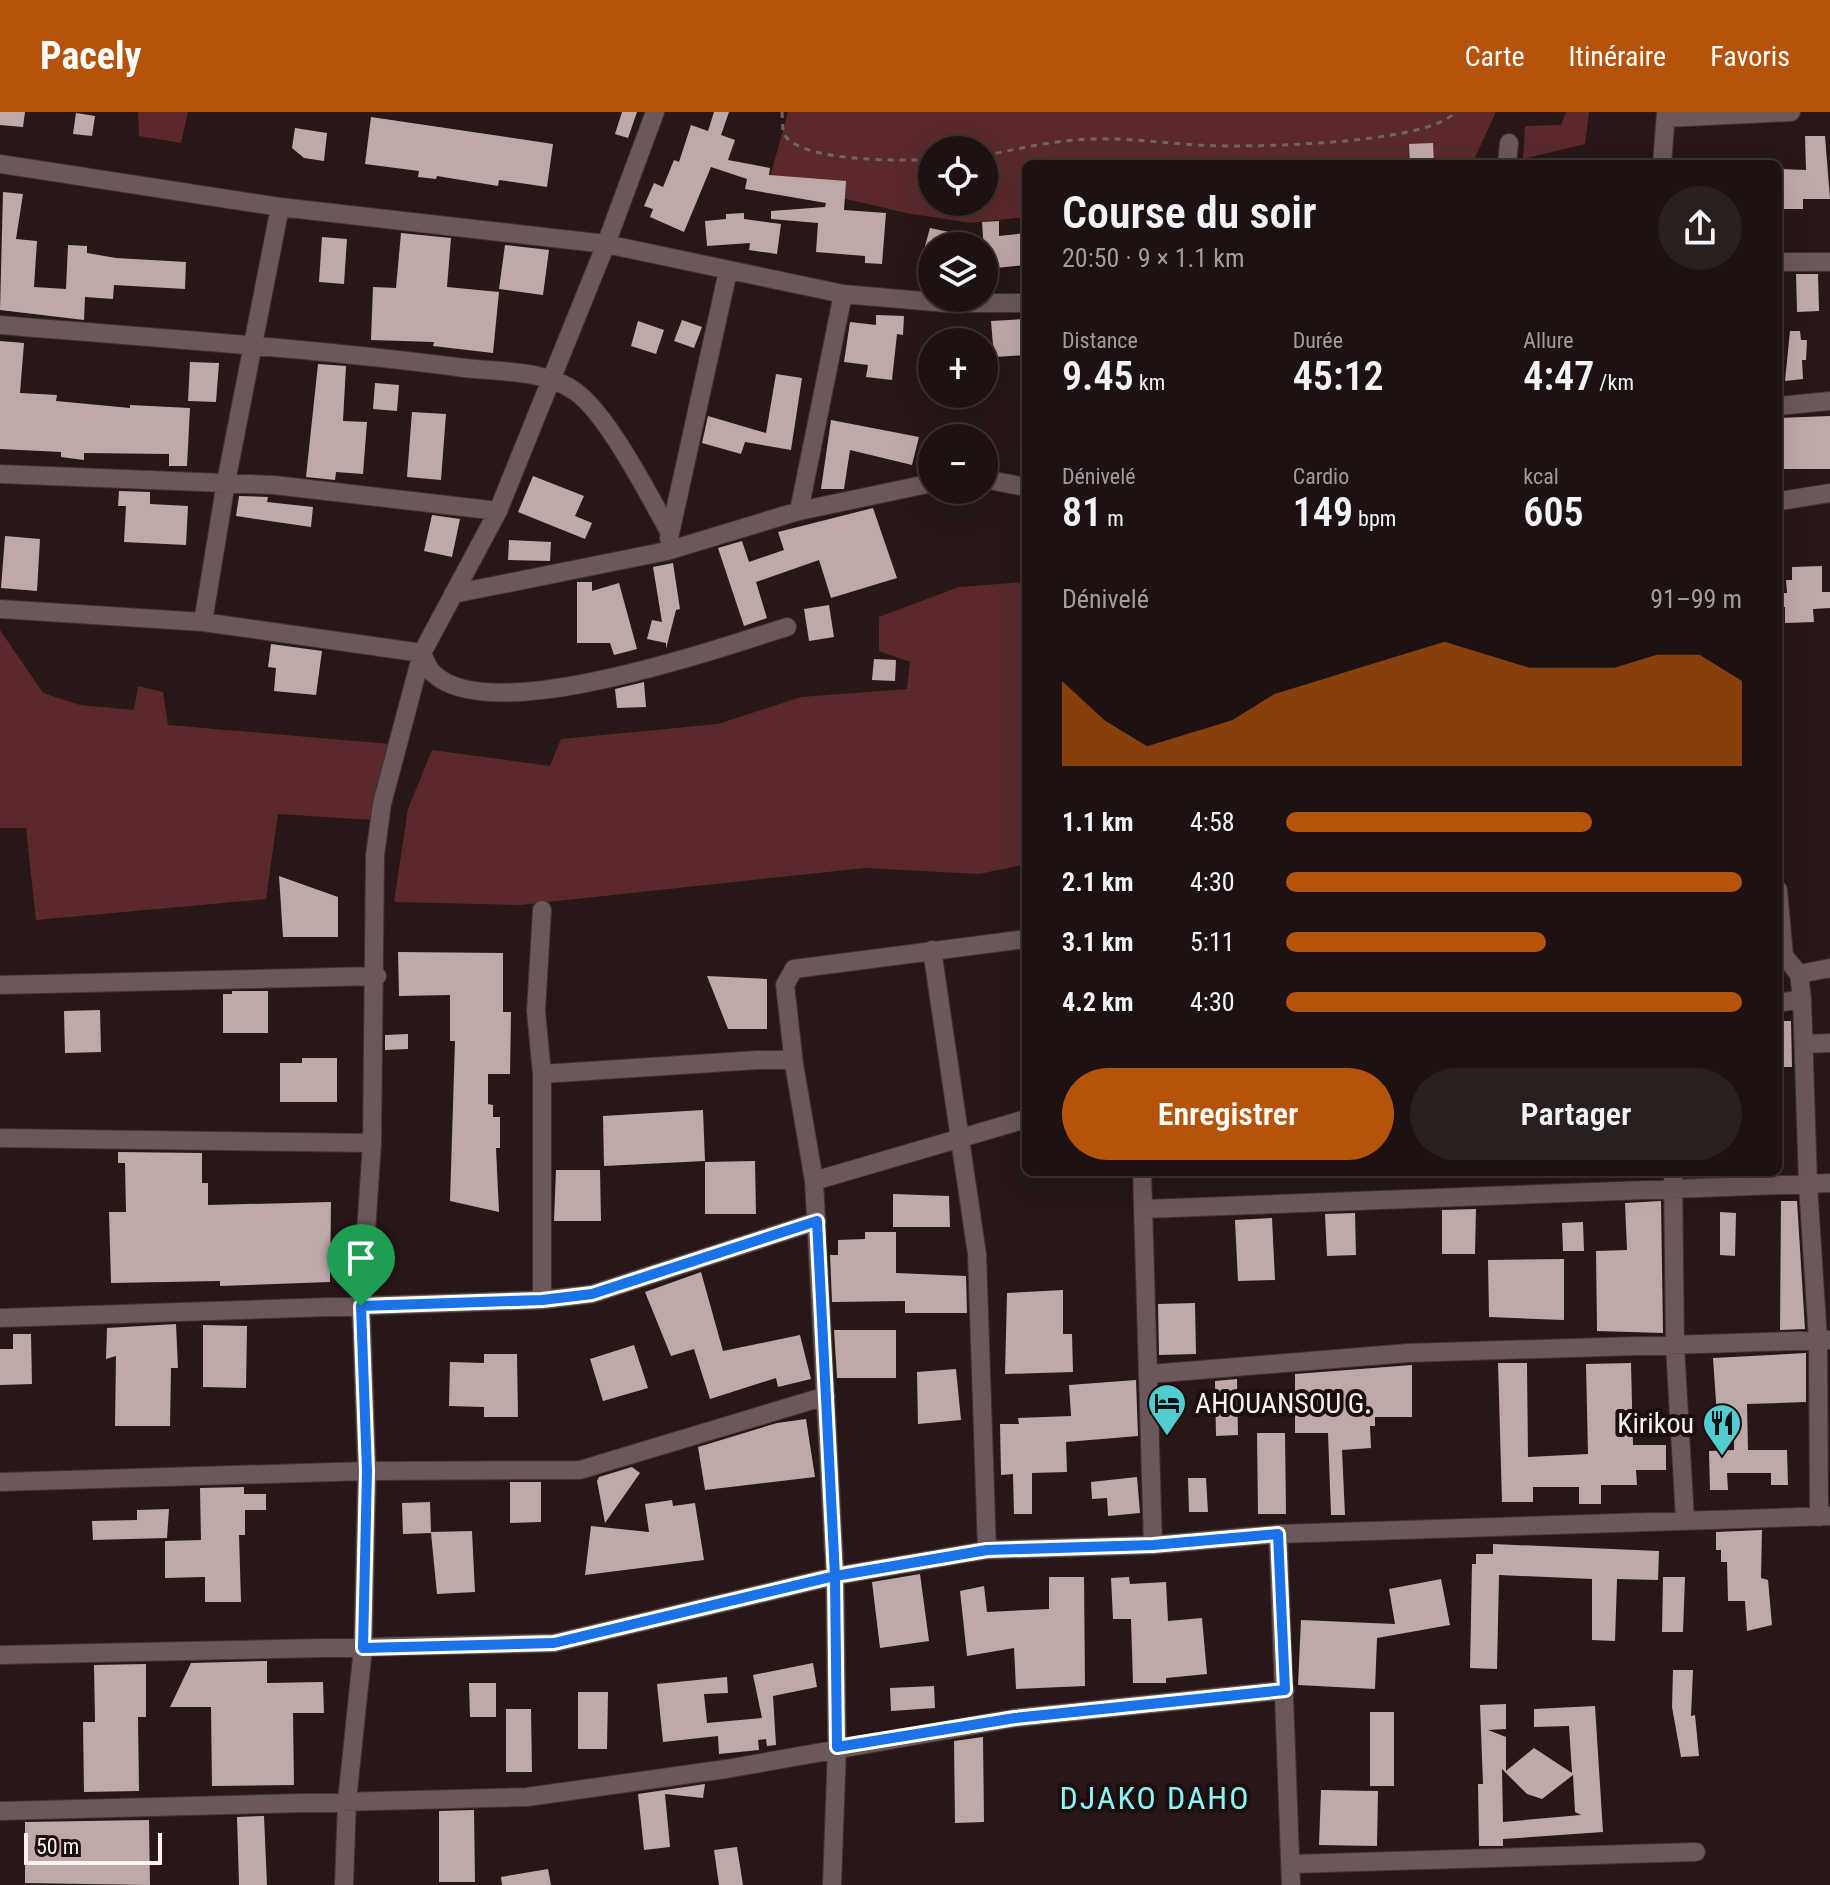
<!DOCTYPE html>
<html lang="fr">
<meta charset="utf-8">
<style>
:root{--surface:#1d1111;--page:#2a1f1f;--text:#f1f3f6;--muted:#a09d9f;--line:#3b3131;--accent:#b45309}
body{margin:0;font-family:"Roboto Condensed",sans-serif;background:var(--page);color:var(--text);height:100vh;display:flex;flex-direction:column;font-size:30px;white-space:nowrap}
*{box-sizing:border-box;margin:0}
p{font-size:26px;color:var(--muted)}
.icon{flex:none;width:44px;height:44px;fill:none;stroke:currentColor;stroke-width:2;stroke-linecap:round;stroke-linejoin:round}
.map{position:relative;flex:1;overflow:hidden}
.details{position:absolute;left:1022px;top:48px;width:760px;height:1016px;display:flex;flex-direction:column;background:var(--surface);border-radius:12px;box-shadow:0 8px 32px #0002,0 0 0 2px var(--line)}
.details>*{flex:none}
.buttons{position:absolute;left:918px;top:24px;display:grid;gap:16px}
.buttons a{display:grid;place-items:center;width:80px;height:80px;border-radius:50%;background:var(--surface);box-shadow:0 8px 32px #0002,0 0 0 2px var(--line);font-size:40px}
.scale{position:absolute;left:24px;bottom:20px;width:138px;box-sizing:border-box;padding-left:8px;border:4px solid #fdf1f1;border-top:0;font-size:22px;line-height:28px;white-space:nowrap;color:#fdf1f1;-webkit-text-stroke:6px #1d0e0e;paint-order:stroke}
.pin{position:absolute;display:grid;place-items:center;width:68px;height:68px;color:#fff;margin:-82px -34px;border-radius:50% 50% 50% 0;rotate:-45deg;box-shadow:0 0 8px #0007}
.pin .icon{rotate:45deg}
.round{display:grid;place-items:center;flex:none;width:84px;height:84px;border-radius:42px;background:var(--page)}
.overview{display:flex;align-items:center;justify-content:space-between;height:136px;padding:0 40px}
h1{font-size:44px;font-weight:600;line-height:60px}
.figures{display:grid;grid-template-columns:repeat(3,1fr);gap:12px;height:136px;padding:8px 40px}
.figures div{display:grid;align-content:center}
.figures b{font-size:40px;font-weight:600}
.figures small{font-size:22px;font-weight:400}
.figures p{font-size:22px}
.chart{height:224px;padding:16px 40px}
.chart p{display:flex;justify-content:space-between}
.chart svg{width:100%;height:144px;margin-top:8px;fill:var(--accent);opacity:.7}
.cta{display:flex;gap:16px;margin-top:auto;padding:16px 40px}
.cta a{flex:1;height:92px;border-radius:48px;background:var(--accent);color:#fff;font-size:32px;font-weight:600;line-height:92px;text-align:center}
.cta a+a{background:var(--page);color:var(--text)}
ul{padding:0 40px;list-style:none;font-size:26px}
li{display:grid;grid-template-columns:128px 96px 1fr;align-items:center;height:60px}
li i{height:20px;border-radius:10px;background:var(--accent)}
header{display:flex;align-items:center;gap:48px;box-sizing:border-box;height:112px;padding:0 40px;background:var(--accent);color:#fff}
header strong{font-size:38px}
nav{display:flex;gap:44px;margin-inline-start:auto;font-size:28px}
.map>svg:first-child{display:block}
.green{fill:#5b292c;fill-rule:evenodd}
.building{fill:#bfa9a8;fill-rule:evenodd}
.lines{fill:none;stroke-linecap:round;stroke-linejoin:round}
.minor-casing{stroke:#3f3333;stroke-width:20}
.path{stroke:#716363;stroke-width:3;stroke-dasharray:6 6;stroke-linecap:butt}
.minor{stroke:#6c5858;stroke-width:18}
.route-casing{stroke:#fff;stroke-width:16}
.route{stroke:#1a73e8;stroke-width:10}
.labels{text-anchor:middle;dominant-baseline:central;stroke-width:8;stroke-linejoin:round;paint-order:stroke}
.poi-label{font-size:28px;fill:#fdf1f1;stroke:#1d0e0e;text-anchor:start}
.quarter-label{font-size:32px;letter-spacing:2px;fill:#8bf7fb;stroke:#1d0e0e}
</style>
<header>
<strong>Pacely</strong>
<nav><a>Carte</a><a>Itinéraire</a><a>Favoris</a></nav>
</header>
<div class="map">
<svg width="1830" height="1773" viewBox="0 0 1830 1773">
<rect width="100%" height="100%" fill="#271717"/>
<path class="green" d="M138 0H188L181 31 139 24Z
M788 0H1496L1472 52H1026V105L971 111 906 101 769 69ZM932 38H984V90H932Z
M1566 0H1589L1585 32 1523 47 1525 14 1561 13Z
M1026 470V752L979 762 865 756 520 793 394 790 408 697 432 638 550 654 561 627 718 612 801 585 907 577 910 550 879 539V505L959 475Z
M0 518 43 581 80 593 134 598 138 574 163 580 168 613 390 632 374 708 278 702 266 787 36 808 26 716H0Z"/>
<path class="building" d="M0 0H25L23 15 0 13Z
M622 0H637L628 26 615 22Z
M714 0H729L721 23 735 28 728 48 770 56 769 63 846 69 844 98 886 101 882 152 865 151V144L816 140 818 111 771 107V99L825 95 826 91 745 77 747 67 711 55 684 120 650 105 653 97 644 94 654 71 663 75 674 48 679 50 691 13 708 19Z
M76 1 95 4 92 24 73 22Z
M371 5 553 32 547 75 499 68 498 74 437 64 436 67 418 65 419 59 365 52Z
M295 16 327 21 324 49 304 46 292 36Z
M1805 24H1825L1830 87H1803V97H1783L1784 76H1778V57L1806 58Z
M1433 31 1434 52H1410L1409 32Z
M3 80 23 82 16 127 37 129 34 175 66 177 68 133 87 134V141L116 146 186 150 185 177 114 173 113 187 85 185 84 208 0 198Z
M744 101V107L781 112 777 142 749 138 750 131 707 134 705 109 726 107V102Z
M999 109V124L1026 121V153L985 157 982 110Z
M930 116 949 120 946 134H925Z
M401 121 451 126 447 175 499 180 493 241 433 234 434 230 371 228 373 175 396 176Z
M322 125 347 127 344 172 319 170Z
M505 133 549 138 543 183 499 177Z
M1796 162H1818L1819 199 1797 200Z
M876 203 904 204 903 223 897 222 892 268 866 265 868 253 844 250 850 210 876 213Z
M1026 207V243L994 245 991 209Z
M682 208 702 215 694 236 674 229Z
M638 209 664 218 656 242 631 234Z
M1790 219H1800L1801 228H1807L1806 248H1802L1803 267 1785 269Z
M0 229 24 231 20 281 57 283 56 289 130 296V293L190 296 187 354H169V342L84 341V348L61 345V340L0 337Z
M190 250 219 251 216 290 188 289Z
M318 252 346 254 343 309 367 310 363 362 336 360 335 368 306 365Z
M776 262 802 266 791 338 745 330 741 342 702 331 708 304 766 321Z
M375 271 399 273 397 299 373 297Z
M412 300 446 302 441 368 407 365Z
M1830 304V357H1778V306Z
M831 308 919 325 912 353 850 338 844 377H821Z
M533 364 584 384 575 404 592 411 585 427 518 400Z
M119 379 150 380V392L188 394 186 433 124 430 126 394H118Z
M239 384 268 385 267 390 313 395 311 415 236 404Z
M873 396 897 466 831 486 819 448 756 470 767 506 744 514 718 436 742 429 749 450 784 438 778 420Z
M432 403 460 407 452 445 424 439Z
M5 424 40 427 37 479 1 476Z
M509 428 551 430 550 449 508 448Z
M673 451 680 497 676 498 666 537V531L647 527 652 508 662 510 653 455Z
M1822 454V480H1830V496L1813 497 1814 510 1785 511V495H1779V481H1787L1786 468H1792V455Z
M577 470H592V479L619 471 637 537 614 543 610 531H577Z
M829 493 834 525 809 529 804 497Z
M271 532 322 539 316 583 274 579 276 556 268 555Z
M874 547 896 548 895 569 872 568Z
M644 570 646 595 617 596 615 577Z
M279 764 338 785V825H283Z
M398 840 503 841V900H511L510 962H488V992L493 993V1005H500V1036H496L499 1100 450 1089 455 929H450V883L399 884Z
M707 864 767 867V917H728Z
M232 879H268V921H223V882H232Z
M100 898 101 940 65 941 64 899Z
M1779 909H1791L1792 955H1779Z
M408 922V937L385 938V923Z
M302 946H337V990H280V951H302Z
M703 998 705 1049 604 1054 603 1004Z
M118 1040 202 1041V1071H208V1093L331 1090 330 1170 220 1174V1169L111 1171 109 1100H126L125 1051H118Z
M755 1049 756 1102H705V1050Z
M556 1058H600L601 1109H554Z
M893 1082 949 1084 950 1115H893Z
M1661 1089 1663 1221 1597 1219 1596 1139 1627 1138 1625 1091Z
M1781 1089H1797L1805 1217 1780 1218Z
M1476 1097 1475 1142H1442V1098Z
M1720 1100 1736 1101 1735 1144 1720 1143Z
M1355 1101 1356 1143 1327 1144 1325 1102Z
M1272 1106 1275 1168 1238 1169 1235 1108Z
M1583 1110 1584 1139H1563L1562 1111Z
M865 1120H896V1161L966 1164 967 1201H905V1189L832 1190 830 1143H838V1128L865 1127Z
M1564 1147V1208L1489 1205 1488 1148Z
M701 1160 723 1239 800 1223 811 1267 778 1275 776 1266 710 1287 694 1237 671 1244 645 1180Z
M1063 1178V1222H1072L1073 1260 1005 1262 1007 1181Z
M1195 1191 1196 1242 1159 1243 1158 1192Z
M176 1212 178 1256H171L170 1314H115L116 1244 106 1247 107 1216Z
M203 1213 247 1214 246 1276 203 1275Z
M834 1218H896V1266H837Z
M13 1222H31L32 1272 0 1273V1237H13Z
M634 1233 648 1276 603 1289 590 1247Z
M1806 1241V1290L1747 1292 1748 1338H1787L1788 1373H1771V1361H1727L1728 1378H1710L1709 1339 1734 1338V1303L1717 1304 1713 1246Z
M484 1242H517L518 1305H484V1295L449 1294 450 1250 484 1251Z
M1498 1251H1527L1528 1345 1588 1342 1586 1252 1631 1251 1633 1333H1666V1358H1636L1637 1373H1601V1392H1579V1375H1533V1390H1502Z
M1412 1253V1305H1375V1314H1370L1371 1336 1342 1338 1345 1403H1331L1328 1321H1295V1262Z
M956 1257 961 1308 918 1312 917 1260Z
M1237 1267 1238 1323 1216 1324 1215 1269Z
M1136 1268 1138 1324 1066 1330 1067 1360 1032 1361V1402H1014L1013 1362 1001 1363 1000 1312H1019L1018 1306 1071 1304 1069 1273Z
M806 1307 815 1365 705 1378 698 1335 777 1311Z
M1257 1321H1285L1286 1402H1258Z
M632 1355 640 1361 605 1411 597 1369 599 1365Z
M1137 1365 1140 1401 1108 1404 1107 1386 1092 1387 1091 1370Z
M1188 1366H1206L1208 1400H1189Z
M510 1370H541V1410L510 1411Z
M244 1375V1382H266V1398H245V1423H239L241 1490H205V1465L165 1466V1429L201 1428 200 1376Z
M672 1388 673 1394 695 1391 704 1448 585 1463 591 1414 649 1420 645 1392Z
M430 1390 431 1420 472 1419 475 1480 437 1482 431 1421 403 1422 402 1391Z
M169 1397 167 1426 93 1428 92 1409 137 1408V1398Z
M1762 1418 1761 1466 1768 1468 1772 1513 1747 1519 1745 1489H1728L1727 1450H1721V1438H1716V1420Z
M1493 1432 1659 1439 1658 1468 1617 1467 1615 1529 1592 1528V1467L1499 1463 1497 1557 1470 1556 1472 1452H1476V1442H1493Z
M920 1462 929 1529 880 1536 872 1470Z
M1049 1465H1084L1085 1574 1016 1577 1014 1536 967 1544 960 1479 984 1474 987 1500 1049 1497Z
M1129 1465 1130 1472 1166 1470 1168 1509 1202 1506 1207 1562 1166 1566V1571H1133L1131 1507H1113L1111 1466Z
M1663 1465H1685L1683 1520H1662Z
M1441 1467 1450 1513 1377 1526 1375 1577 1298 1573 1301 1508 1395 1512 1389 1477Z
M267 1549V1571L323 1570 324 1601H293L294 1673 212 1674 211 1595H170L191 1551Z
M813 1551 817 1575 773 1584 776 1633 767 1634 766 1627 758 1628 759 1638 719 1642 718 1624 663 1630 657 1572 727 1565 728 1581 704 1582 707 1611 762 1606 753 1563Z
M146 1552V1605H138L139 1679 84 1680 83 1610H95L94 1553Z
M1673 1558H1693L1691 1604 1695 1603 1699 1644 1681 1645 1672 1595Z
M469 1571H496V1605H470Z
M934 1574 935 1596 891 1599 890 1576Z
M578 1580H608L607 1637H578Z
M1506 1592V1617L1488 1618 1506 1625V1659L1534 1636 1572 1661 1569 1614 1534 1615V1597L1595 1594 1603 1720 1503 1727V1734H1479L1478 1672H1483L1480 1593ZM1502 1657 1527 1682 1542 1687 1573 1663 1575 1700 1581 1703 1503 1710Z
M506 1597H531L532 1660H506Z
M1370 1600H1394V1674H1370Z
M983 1625 984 1710 955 1711 954 1629Z
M705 1672 703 1686 665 1682 670 1735 644 1738 638 1682Z
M1321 1678 1378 1679 1377 1734 1319 1733Z
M474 1698 475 1770H439V1699Z
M264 1704 267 1773H239L237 1705Z
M149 1708 150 1773 25 1771V1710Z
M737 1735 743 1773H719L714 1738Z
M548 1757 551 1773H502L501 1765Z"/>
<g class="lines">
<defs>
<path id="minor" d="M1666 6 1791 0
M0 52 280 95 606 132 843 182 946 191H1026
M1507 52 1509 31
M1662 52 1666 0
M1778 150H1830
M0 213C155 226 311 236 465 256 500 260 547 258 576 280 608 303 650 385 670 421
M1778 294 1830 289
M0 362 274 373 498 399
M984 367 1026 375
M1780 389 1830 381
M799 399 843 182
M669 426 728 159
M453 482 667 439 799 399 932 371
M0 497 203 510 422 541C425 548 428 557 434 562 492 616 716 537 787 515
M203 510 226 370 280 95
M1778 778 1784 844 1799 862 1802 887 1808 1072 1818 1228 1819 1405
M932 838 977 1142 987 1438
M1799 862 1830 856
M0 873 377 864
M1778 891 1802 887
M1805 932 1830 931
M794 952 785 873 794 857 1026 827
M542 962 758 948H786L794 952 814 1069 835 1464 837 1635 832 1773
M0 1026 372 1031
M1142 1060 1153 1433
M1673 1060 1675 1234 1685 1407
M814 1069 1026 1007
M1144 1097 1830 1071
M542 1188V962L536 899 542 798
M0 1206 542 1188 592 1182 817 1109
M1150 1262 1408 1241 1830 1228
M0 1370 367 1359 580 1358 826 1284
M1278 1422 1291 1773
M0 1543 554 1531 835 1464 987 1438 1153 1433 1278 1422 1830 1404
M0 1699 527 1685 726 1657 1015 1606 1285 1578
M1292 1752 1696 1740
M344 1773 347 1689 363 1536 367 1359 361 1194 372 1031 375 743 382 692 422 541 498 399 606 132 655 0"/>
</defs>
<use href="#minor" class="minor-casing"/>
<path class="path" d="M782 0 783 21C800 51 899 48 932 48
M984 44C1020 36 1056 28 1093 27 1129 26 1162 31 1197 33 1243 36 1428 33 1455 0"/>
<use href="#minor" class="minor"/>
</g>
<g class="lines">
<defs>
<path id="route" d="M361 1194 367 1359 363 1536 554 1531 835 1464 987 1438 1153 1433 1278 1422 1285 1578 1015 1606 837 1635 835 1464 817 1109 592 1182 542 1188 361 1194"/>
</defs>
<use href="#route" class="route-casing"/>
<use href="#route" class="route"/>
</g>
<defs>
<symbol id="hotel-pin" viewBox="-11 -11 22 30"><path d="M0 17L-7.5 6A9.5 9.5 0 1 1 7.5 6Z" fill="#51ccd1" stroke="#1d0e0e"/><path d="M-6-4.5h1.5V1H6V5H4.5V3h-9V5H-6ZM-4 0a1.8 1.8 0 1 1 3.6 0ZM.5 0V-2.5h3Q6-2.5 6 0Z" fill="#111"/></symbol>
<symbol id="restaurant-pin" viewBox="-11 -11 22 30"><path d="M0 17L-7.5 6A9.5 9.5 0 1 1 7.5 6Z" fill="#51ccd1" stroke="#1d0e0e"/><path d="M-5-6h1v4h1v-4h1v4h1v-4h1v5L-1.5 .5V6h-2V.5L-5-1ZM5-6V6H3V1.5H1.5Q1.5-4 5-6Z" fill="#111"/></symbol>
</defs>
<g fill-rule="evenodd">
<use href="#hotel-pin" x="1145" y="1269" width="44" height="60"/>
<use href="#restaurant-pin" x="1700" y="1289" width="44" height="60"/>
</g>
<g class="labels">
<g class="poi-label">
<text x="1195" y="1291">AHOUANSOU G.</text>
<text x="1694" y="1311" text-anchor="end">Kirikou</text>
</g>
<g class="quarter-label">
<text x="1155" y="1686">DJAKO DAHO</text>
</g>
</g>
</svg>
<div class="buttons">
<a><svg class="icon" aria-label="locate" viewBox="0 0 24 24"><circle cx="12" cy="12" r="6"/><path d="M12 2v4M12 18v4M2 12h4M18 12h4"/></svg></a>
<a><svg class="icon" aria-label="layers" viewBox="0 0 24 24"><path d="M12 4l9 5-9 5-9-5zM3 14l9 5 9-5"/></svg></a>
<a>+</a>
<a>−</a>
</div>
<div class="scale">50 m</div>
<div class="pin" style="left:361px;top:1194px;background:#1e9e55"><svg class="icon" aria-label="arrive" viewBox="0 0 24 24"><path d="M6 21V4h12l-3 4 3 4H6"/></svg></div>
<section class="details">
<div class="overview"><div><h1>Course du soir</h1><p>20:50 · 9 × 1.1 km</p></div><a class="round"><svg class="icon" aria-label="share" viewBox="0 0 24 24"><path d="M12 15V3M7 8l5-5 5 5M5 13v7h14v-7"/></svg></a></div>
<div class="figures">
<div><p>Distance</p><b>9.45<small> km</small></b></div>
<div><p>Durée</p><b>45:12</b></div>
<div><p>Allure</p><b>4:47<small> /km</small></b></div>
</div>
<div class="figures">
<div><p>Dénivelé</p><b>81<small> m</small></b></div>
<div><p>Cardio</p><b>149<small> bpm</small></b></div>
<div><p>kcal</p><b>605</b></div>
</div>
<div class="chart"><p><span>Dénivelé</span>91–99 m</p>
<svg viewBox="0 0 160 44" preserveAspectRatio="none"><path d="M0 44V18L10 30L20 38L30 34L40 30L50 22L60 18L70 14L80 10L90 6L100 10L110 14L120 14L130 14L140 10L150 10L160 18V44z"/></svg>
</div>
<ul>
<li><b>1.1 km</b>4:58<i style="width:67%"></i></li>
<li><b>2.1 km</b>4:30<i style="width:100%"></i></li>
<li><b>3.1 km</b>5:11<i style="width:57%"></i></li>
<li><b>4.2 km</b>4:30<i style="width:100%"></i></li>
</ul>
<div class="cta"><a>Enregistrer</a><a>Partager</a></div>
</section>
</div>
